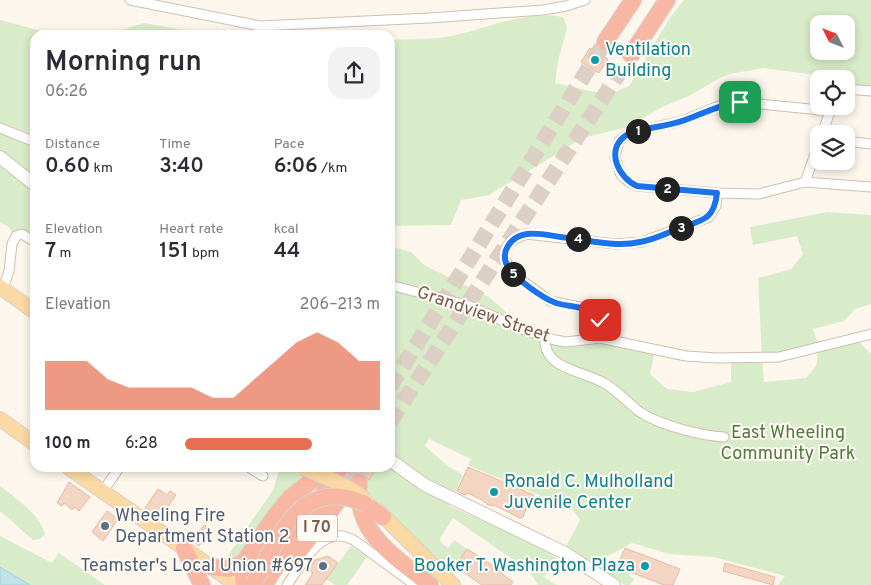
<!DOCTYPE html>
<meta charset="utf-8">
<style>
:root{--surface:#fff;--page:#f2f2f3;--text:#2b2b33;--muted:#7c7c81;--accent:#e76f51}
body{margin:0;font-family:Overpass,sans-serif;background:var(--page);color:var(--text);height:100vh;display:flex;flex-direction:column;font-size:19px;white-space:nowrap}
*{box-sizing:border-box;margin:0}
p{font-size:16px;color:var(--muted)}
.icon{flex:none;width:28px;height:28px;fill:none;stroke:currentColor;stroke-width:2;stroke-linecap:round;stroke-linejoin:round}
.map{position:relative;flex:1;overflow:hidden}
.side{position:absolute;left:30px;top:30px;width:365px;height:442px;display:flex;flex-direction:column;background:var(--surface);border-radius:15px;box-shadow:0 2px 8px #0003}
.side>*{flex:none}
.needle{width:32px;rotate:312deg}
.controls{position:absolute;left:810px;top:15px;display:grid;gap:10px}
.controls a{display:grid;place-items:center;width:45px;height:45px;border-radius:10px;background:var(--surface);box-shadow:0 2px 8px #0003;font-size:25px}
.pin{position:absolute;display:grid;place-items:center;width:42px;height:42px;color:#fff;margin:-21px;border-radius:10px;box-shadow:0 2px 8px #0006}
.km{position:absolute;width:25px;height:25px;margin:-12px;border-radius:50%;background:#222;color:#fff;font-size:14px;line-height:25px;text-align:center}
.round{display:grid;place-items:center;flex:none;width:52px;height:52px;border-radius:15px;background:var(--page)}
.summary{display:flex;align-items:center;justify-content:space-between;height:85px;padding:0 15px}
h1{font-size:28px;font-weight:600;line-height:38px}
.figures{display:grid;grid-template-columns:repeat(3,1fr);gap:8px;height:85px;padding:5px 15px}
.figures div{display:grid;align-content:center}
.figures b{font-size:21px;font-weight:600}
.figures small{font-size:14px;font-weight:400}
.figures p{font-size:14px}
.chart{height:140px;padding:10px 15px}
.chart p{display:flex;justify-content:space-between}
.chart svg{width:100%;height:90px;margin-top:5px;fill:var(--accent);opacity:.7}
ul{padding:0 15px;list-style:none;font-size:16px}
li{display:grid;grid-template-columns:80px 60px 1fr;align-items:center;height:38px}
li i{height:12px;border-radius:6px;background:var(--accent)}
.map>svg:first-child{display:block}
.green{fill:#d8ecc9;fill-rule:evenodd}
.water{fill:#bfe3e8;stroke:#a5d3da}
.building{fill:#f3d5c3;stroke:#e6bba3}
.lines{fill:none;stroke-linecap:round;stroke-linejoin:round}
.highway-tunnel{stroke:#dcd0c4;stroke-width:16;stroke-dasharray:16 8;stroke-linecap:butt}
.street-casing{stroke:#d1beb0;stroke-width:11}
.secondary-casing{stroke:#d6c0b0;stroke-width:14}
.primary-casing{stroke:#dad1cd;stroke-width:16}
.highway-casing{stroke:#dad1cd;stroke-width:18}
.street{stroke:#fff;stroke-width:9}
.secondary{stroke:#fff;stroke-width:12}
.primary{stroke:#fbd9a5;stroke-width:14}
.highway{stroke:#f7b7a3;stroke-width:16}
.primary-bridge-casing{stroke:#dad1cd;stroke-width:16;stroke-linecap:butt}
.highway-bridge-casing{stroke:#dad1cd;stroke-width:18;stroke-linecap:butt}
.primary-bridge{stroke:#fbd9a5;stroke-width:14}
.highway-bridge{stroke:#f7b7a3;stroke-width:16}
.route-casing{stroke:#fff;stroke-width:10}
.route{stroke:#1a73e8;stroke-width:6}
.culture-dot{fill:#0f9aa8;stroke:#fffaf3;stroke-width:2}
.service-dot{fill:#5c6f8a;stroke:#fffaf3;stroke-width:2}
.labels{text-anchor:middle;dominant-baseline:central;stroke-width:4;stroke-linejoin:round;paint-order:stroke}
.shield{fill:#fffaf3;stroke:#a28b7f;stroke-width:1}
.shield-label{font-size:16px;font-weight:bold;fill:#7a5c4d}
.culture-label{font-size:18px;fill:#0d838f;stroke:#fffaf3;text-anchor:start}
.street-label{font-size:18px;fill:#7a5c4d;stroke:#fffaf3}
.park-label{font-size:18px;fill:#537a41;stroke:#fffaf3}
.service-label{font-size:18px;fill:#4e5e75;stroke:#fffaf3;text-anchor:start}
</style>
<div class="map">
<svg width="871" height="585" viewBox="0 0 871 585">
<rect width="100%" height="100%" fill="#fdf6ec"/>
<path class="green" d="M684 0H871V91L846 89V79L763 68 730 74 720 78 687 97 666 105 627 127 583 138 489 195 461 200 451 225 390 226V40C408 39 427 40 445 37 485 30 522 10 563 17L567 28 558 61 555 83 608 95 629 86 671 16ZM819 24H846V51H819Z
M0 20 56 35H35V242L25 235 14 238 9 227 0 222Z
M144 23 209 35H106Z
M827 212 871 215V304L855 309 844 321 813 329 819 347 855 338 871 354V585H778L785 576 714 557 669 554 632 543 588 567 563 552 580 520 574 511 565 506 468 465 471 459 429 439 425 446 448 466 463 475 449 506 526 540 557 558 544 577 556 585H538L529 571 453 518 440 538 441 543 448 548 454 540 467 549 447 579 322 474 250 555 219 569 273 490 280 468H390V246L411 252 424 265 489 297 506 312 515 326 545 338 582 340 655 351 650 374 667 389 693 392 731 382V358L762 357 758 278 791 269 803 254 797 236 753 245 750 227ZM819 348 816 366 806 378 764 382 762 358Z
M0 486C15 498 40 514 45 534L40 539 33 540 0 511Z
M0 536 52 563 59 553 105 585H30L0 567Z
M351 546 367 557 347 585H335L326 579Z
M620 558 616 569 631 572 629 575 634 579 630 585H625L599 567Z"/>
<path class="water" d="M0 567 30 585H0Z"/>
<path class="building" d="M590 48 608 59 599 73 581 62Z
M468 467 534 495 529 510 526 509 523 517 520 518 496 506 488 505 482 500 468 493 465 495 457 491Z
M352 468H371L375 470 369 480 363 473 358 472 352 475 348 473Z
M69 482 90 497 79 511 74 507 72 510 64 503 62 506 57 503Z
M158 489 167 495 170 491 176 495 160 518 145 508Z
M107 511 118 519 103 541 92 532Z
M204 525 211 530 199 546 193 541Z
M625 548 680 569 673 585H664L625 570 624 572 616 569Z
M467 549 494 566 493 567 513 582 511 585H482L455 566Z
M328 556 338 563 322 585H305L313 573 308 570 315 560Z
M725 563 775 577 773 585 723 571Z"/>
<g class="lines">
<path class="highway-tunnel" d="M390 387 605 42
M390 422 631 55
M351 483 361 468"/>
<defs>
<path id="street" d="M130 0 260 26 429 18 543 10 566 6 585 0
M846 89 871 91
M830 111 740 102 716 107 682 121 633 132 625 136 619 141 615 157 621 175 630 183 637 186 717 193 759 194 805 182 871 187
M0 128 35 142
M822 134 832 106
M846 141 871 144
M805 182 819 143
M390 285 470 306 524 330 555 340 566 342 600 338 686 356 718 358 779 357 871 334
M0 288 3 289 9 271 12 244 16 236 22 234 35 242
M545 338C543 369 583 371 604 383 618 391 628 403 640 412 659 425 702 436 724 437
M600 338V320L596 314 589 309 550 301 512 273 504 257 506 248 511 241 526 234 616 244 642 242 709 217 716 206 717 193
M250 468 263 476
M103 491 119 468
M287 585C303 563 323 521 355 541L415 585"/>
<path id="secondary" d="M0 157 35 185
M390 460 425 485 565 553 614 585"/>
<path id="primary" d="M0 287 35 312
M0 419 35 444
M69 468 237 585
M377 510 453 585"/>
<path id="highway" d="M605 42 633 0
M631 55 667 0
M359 482C354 534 395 556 430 585
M365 504 383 517
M184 548 202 585
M295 557 347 489
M212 567 229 569 244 562 275 516 289 499 327 468
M244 585 243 575 250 556
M264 585 340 468"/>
</defs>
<use href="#street" class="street-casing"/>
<use href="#secondary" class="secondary-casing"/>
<use href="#primary" class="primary-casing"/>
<use href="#highway" class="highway-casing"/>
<use href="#street" class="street"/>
<use href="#secondary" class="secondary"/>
<use href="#primary" class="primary"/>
<use href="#highway" class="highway"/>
<defs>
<path id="primary-bridge" d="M303 468C325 476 347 485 366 500"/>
<path id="highway-bridge" d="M253 585C278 539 300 474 365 504"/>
</defs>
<use href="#primary-bridge" class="primary-bridge-casing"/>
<use href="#highway-bridge" class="highway-bridge-casing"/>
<use href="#primary-bridge" class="primary-bridge"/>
<use href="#highway-bridge" class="highway-bridge"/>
</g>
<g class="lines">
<defs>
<path id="route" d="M600 320C589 305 572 308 556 303 542 298 516 279 508 267 499 252 511 236 527 234 540 232 555 237 568 238 592 241 617 247 640 242 654 240 667 233 680 228 703 220 714 220 717 193L637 186C619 178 605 151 625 136 632 130 642 130 651 128 662 126 674 124 685 120 703 114 720 104 740 102"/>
</defs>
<use href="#route" class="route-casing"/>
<use href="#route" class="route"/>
</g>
<g class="culture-dot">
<circle cx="595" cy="60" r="5"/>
<circle cx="494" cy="492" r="5"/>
<circle cx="645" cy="566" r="5"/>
</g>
<g class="service-dot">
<circle cx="105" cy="526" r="5"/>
<circle cx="323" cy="566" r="5"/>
</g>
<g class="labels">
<rect class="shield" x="297" y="514.5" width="40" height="27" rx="4"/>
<g class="shield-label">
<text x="317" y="528">I 70</text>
</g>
<g class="culture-label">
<text x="605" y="50">Ventilation<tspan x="605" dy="21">Building</tspan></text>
<text x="504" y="482">Ronald C. Mulholland<tspan x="504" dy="21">Juvenile Center</tspan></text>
<text x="635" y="566" text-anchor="end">Booker T. Washington Plaza</text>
</g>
<g class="street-label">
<text transform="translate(483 315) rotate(19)">Grandview Street</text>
</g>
<g class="park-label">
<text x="788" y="433">East Wheeling<tspan x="788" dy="21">Community Park</tspan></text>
</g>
<g class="service-label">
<text x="115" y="516">Wheeling Fire<tspan x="115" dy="21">Department Station 2</tspan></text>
<text x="313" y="566" text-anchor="end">Teamster's Local Union #697</text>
</g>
</g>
</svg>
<div class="controls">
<a><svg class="needle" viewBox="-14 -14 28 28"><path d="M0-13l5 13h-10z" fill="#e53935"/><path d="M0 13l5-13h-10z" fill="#7c7c81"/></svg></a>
<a><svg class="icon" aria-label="locate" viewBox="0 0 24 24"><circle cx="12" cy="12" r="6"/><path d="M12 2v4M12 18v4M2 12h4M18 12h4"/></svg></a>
<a><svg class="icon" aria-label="layers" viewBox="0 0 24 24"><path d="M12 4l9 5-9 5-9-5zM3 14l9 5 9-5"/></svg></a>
</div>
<div class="pin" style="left:740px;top:102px;background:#1e9e55"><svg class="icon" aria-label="arrive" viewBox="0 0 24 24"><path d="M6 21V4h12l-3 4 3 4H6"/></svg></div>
<div class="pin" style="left:600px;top:320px;background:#d93025"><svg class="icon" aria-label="check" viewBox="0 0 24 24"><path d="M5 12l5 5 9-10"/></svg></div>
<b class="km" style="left:638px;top:131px">1</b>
<b class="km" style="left:667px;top:189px">2</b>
<b class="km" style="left:681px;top:228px">3</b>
<b class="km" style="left:578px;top:239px">4</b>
<b class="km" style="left:513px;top:274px">5</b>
<section class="side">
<div class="summary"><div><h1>Morning run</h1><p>06:26</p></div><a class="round"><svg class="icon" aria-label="share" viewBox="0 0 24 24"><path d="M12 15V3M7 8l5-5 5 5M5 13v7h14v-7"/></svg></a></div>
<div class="figures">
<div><p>Distance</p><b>0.60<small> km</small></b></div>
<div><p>Time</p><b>3:40</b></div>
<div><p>Pace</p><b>6:06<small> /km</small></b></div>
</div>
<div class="figures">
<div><p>Elevation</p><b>7<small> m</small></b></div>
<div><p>Heart rate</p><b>151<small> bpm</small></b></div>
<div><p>kcal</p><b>44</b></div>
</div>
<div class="chart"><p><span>Elevation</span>206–213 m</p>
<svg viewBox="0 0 160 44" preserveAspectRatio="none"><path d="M0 44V20L10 20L20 20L30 29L40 33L50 33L60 33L70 33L80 38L90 38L100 29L110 20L120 11L130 6L140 11L150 20L160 20V44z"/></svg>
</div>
<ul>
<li><b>100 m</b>6:28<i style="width:65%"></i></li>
</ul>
</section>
</div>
